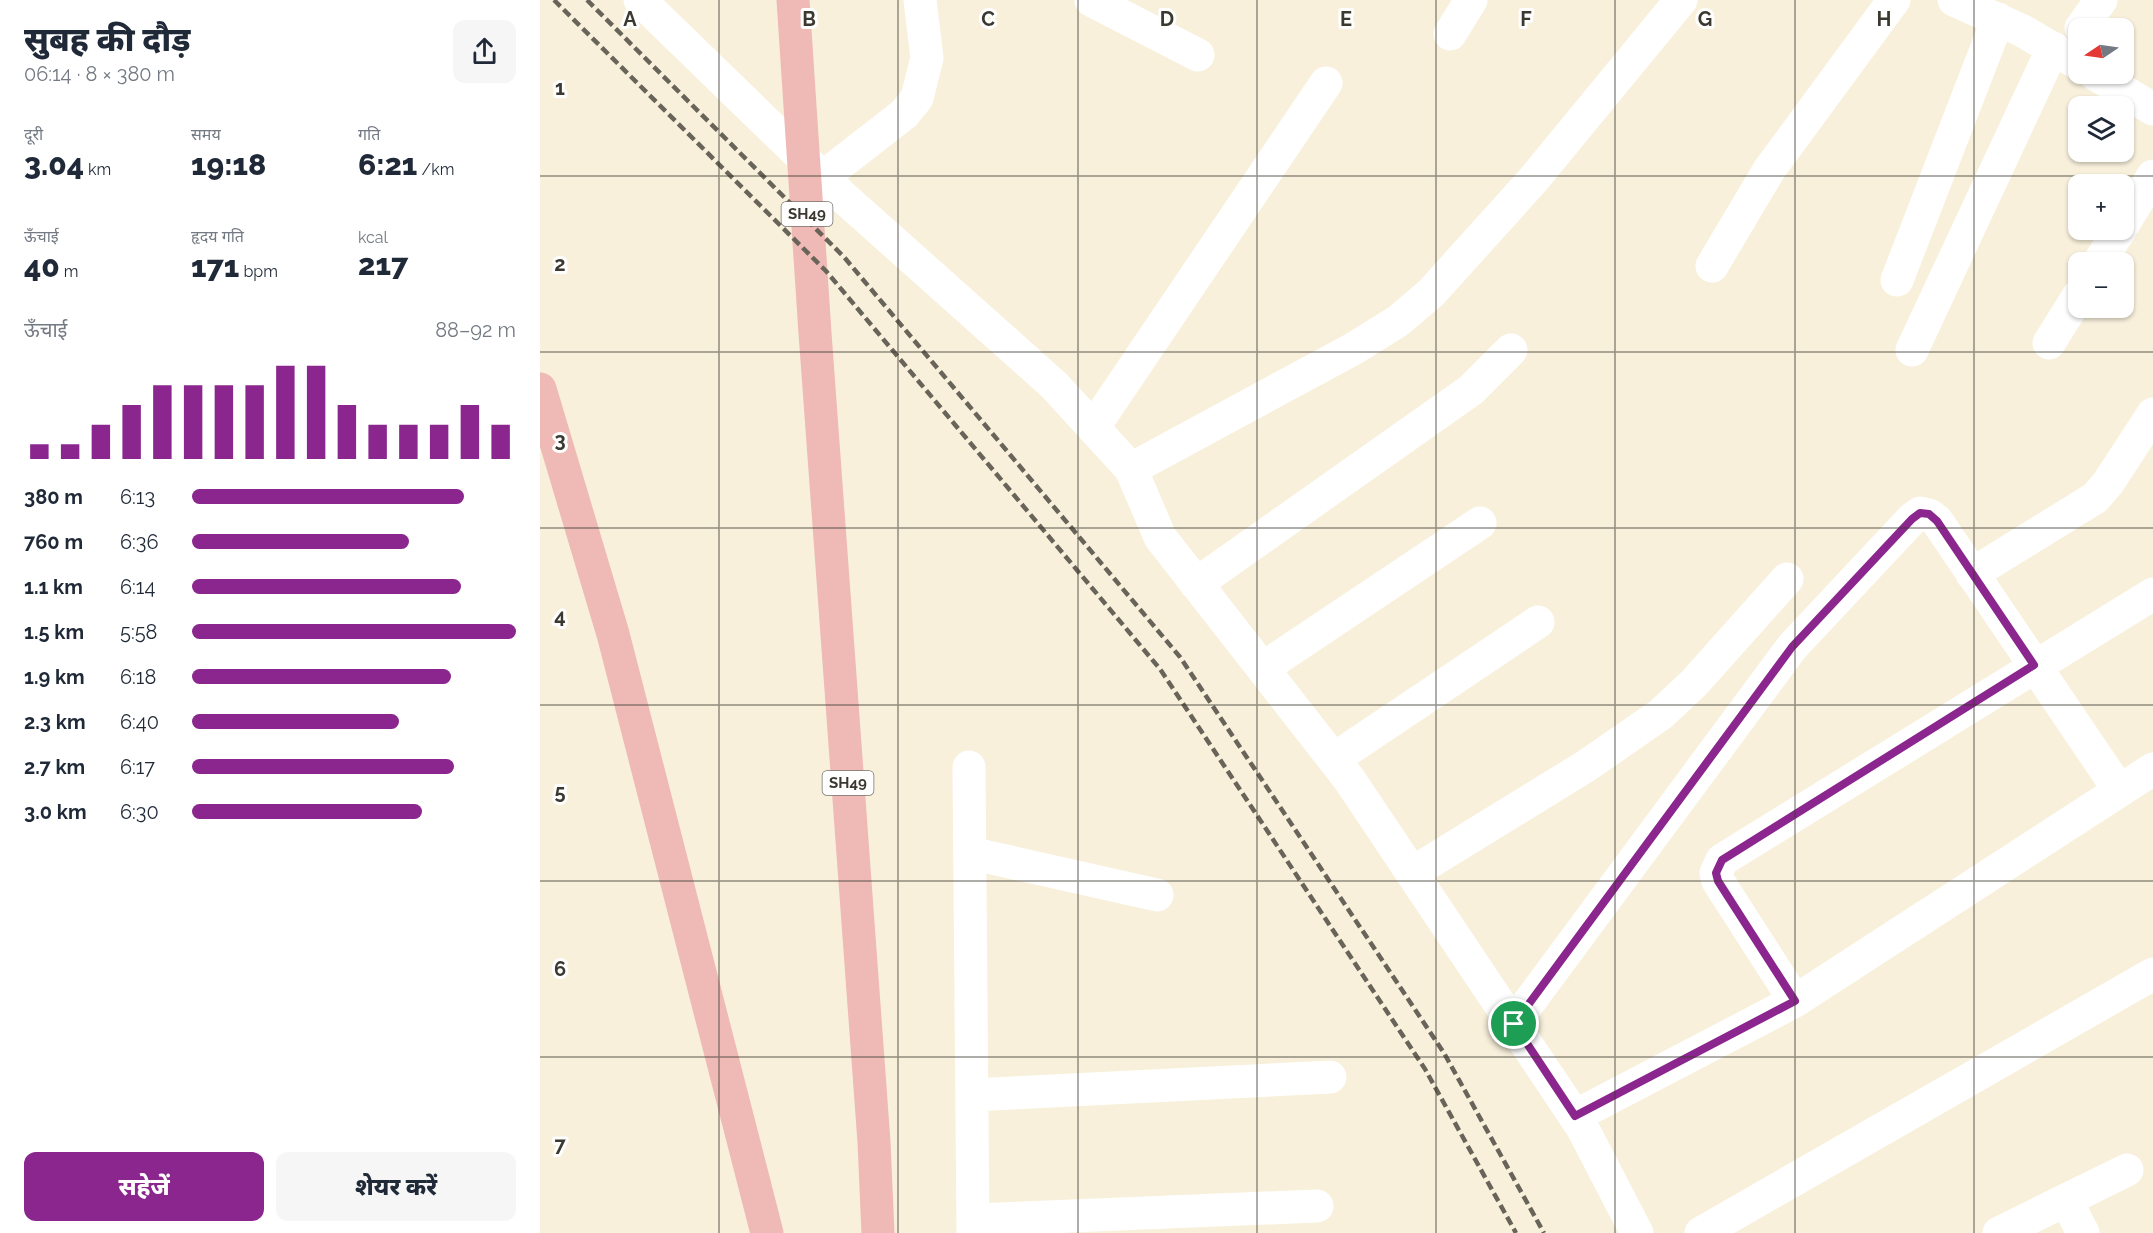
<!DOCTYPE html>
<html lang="hi">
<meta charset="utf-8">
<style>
:root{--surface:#fff;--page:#f6f6f7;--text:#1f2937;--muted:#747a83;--accent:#8a268d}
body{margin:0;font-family:Raleway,"Noto Sans Devanagari",sans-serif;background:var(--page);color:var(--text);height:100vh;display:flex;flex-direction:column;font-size:22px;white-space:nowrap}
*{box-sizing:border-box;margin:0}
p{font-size:20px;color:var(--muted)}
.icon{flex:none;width:33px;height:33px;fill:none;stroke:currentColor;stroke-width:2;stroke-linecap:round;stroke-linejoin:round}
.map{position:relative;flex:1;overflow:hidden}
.side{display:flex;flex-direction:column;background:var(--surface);width:540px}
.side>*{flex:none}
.needle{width:39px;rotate:257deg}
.tools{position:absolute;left:1528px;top:18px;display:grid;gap:12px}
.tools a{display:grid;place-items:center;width:66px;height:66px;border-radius:12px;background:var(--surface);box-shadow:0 2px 4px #0004;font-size:30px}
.pin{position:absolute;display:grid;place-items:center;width:51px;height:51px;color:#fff;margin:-26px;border:3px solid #fff;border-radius:50%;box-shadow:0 2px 6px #0007}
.round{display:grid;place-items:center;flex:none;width:63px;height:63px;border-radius:12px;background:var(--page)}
.headline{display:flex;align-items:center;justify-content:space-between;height:102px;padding:0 24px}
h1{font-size:33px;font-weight:800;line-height:45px}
.figures{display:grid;grid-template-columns:repeat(3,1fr);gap:9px;height:102px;padding:6px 24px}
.figures div{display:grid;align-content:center}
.figures b{font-size:30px;font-weight:800}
.figures small{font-size:16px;font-weight:400}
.figures p{font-size:16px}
.chart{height:168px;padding:12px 24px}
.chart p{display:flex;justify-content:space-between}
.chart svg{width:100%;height:108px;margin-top:6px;stroke:var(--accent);stroke-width:6}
.primary-button{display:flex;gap:12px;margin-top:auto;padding:12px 24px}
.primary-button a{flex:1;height:69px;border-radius:12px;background:var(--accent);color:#fff;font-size:24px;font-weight:800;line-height:69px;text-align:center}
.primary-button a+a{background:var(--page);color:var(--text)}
ul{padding:0 24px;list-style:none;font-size:20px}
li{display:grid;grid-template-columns:96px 72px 1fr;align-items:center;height:45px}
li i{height:15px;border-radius:8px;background:var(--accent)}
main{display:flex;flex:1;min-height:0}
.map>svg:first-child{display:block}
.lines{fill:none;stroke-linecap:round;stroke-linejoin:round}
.minor{stroke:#fff;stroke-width:33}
.major{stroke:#efb9b6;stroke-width:33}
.rail{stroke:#696459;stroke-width:4.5;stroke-dasharray:9 4.5;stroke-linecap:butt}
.route-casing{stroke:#fff;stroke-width:12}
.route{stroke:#8a268d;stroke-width:8}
.grid{fill:none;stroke:#3b382f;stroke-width:1.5;stroke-opacity:0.55}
.labels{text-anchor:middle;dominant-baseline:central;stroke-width:6;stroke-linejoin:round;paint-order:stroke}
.shield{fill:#fefefe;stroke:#76736d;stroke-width:1.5}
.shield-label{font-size:15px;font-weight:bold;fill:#3b382f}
.grid-label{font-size:20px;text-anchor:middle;font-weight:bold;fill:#3b382f;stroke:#fefefe;stroke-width:6;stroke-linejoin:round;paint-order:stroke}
</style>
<main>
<section class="side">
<div class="headline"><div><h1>सुबह की दौड़</h1><p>06:14 · 8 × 380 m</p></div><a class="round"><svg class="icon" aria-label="share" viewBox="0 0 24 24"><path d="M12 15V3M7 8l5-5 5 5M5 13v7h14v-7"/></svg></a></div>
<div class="figures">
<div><p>दूरी</p><b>3.04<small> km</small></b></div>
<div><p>समय</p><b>19:18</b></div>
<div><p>गति</p><b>6:21<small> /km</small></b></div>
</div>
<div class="figures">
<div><p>ऊँचाई</p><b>40<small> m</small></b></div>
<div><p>हृदय गति</p><b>171<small> bpm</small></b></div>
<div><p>kcal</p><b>217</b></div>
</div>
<div class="chart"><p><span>ऊँचाई</span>88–92 m</p>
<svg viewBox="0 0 160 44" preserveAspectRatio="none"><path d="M5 44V38M15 44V38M25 44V30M35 44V22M45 44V14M55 44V14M65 44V14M75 44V14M85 44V6M95 44V6M105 44V22M115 44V30M125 44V30M135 44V30M145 44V22M155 44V30"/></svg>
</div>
<ul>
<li><b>380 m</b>6:13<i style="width:84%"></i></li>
<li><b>760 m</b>6:36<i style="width:67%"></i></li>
<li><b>1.1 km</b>6:14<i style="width:83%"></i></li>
<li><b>1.5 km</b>5:58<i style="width:100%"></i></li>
<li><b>1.9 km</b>6:18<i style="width:80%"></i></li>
<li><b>2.3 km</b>6:40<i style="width:64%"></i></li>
<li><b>2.7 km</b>6:17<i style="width:81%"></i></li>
<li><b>3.0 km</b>6:30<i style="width:71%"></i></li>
</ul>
<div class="primary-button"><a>सहेजें</a><a>शेयर करें</a></div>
</section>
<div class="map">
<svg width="1613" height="1233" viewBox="0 0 1613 1233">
<rect width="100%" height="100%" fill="#f8f0db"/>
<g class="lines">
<path class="minor" d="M100 0 302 196 514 385 591 469 620 537 809 779 1042 1127 1097 1233
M551 0 658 55
M1414 0 1483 31 1539 64
M1541 28 1561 0
M910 34 931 0
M1555 74 1613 109
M283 177 364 114 377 98 387 58 380 0
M1584 223 1613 176
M1559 262 1580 230
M1172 266 1229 170 1354 0
M1357 280 1458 19
M1509 343 1539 295
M1372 350 1513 48
M553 428 786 83
M591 469 813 349 858 321 891 293 993 180 1141 0
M1432 574 1555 498 1568 483 1613 414
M656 584 931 390 971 350
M723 668 940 523
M794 759 998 622
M429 767 433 1233
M430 853 617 895
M872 873 1046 766 1121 714 1154 683 1247 579
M1255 1001 1178 881 1176 873 1182 860 1613 594
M973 1024 1252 647 1372 519 1380 513 1389 515 1397 521 1579 790
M432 1095 790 1077
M1035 1116 1255 1001 1613 769
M1526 1200 1543 1233
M433 1220 777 1206
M1161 1233 1613 974
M1459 1233 1587 1170"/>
<path class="major" d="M253 0 275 333 334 1142 338 1233
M0 389 73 634 227 1233"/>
<path class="rail" d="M14 0 286 271 620 669 885 1069 976 1233
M47 0 304 257 640 657 904 1053 1004 1233"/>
</g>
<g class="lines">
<defs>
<path id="route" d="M1380 513 1389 514 1397 521 1494 665 1182 860 1176 873 1178 881 1255 1001 1035 1116 974 1024 1252 647 1372 519Z"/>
</defs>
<use href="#route" class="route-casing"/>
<use href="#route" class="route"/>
</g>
<path class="grid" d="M179 0V1233M358 0V1233M538 0V1233M717 0V1233M896 0V1233M1075 0V1233M1255 0V1233M1434 0V1233M0 176H1613M0 352H1613M0 528H1613M0 705H1613M0 881H1613M0 1057H1613"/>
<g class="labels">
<g class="shield">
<rect x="241.5" y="202" width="51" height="24" rx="4.5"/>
<rect x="282.5" y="771" width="51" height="24" rx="4.5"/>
</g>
<g class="shield-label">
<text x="267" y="214">SH49</text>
<text x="308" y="783">SH49</text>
</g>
</g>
<g class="grid-label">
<text x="90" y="26">A</text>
<text x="269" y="26">B</text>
<text x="448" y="26">C</text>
<text x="627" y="26">D</text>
<text x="806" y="26">E</text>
<text x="986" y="26">F</text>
<text x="1165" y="26">G</text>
<text x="1344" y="26">H</text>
<text x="20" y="95">1</text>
<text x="20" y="271">2</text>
<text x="20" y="447">3</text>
<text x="20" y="623">4</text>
<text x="20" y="799">5</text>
<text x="20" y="976">6</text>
<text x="20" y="1152">7</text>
</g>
</svg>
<div class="tools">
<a><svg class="needle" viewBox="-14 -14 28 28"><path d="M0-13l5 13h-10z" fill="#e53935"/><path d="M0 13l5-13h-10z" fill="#747a83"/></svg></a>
<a><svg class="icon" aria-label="layers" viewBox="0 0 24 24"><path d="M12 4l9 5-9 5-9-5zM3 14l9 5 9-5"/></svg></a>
<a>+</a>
<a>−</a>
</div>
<div class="pin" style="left:974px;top:1024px;background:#1e9e55"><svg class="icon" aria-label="arrive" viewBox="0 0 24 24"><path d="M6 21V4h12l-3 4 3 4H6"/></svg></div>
</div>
</main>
